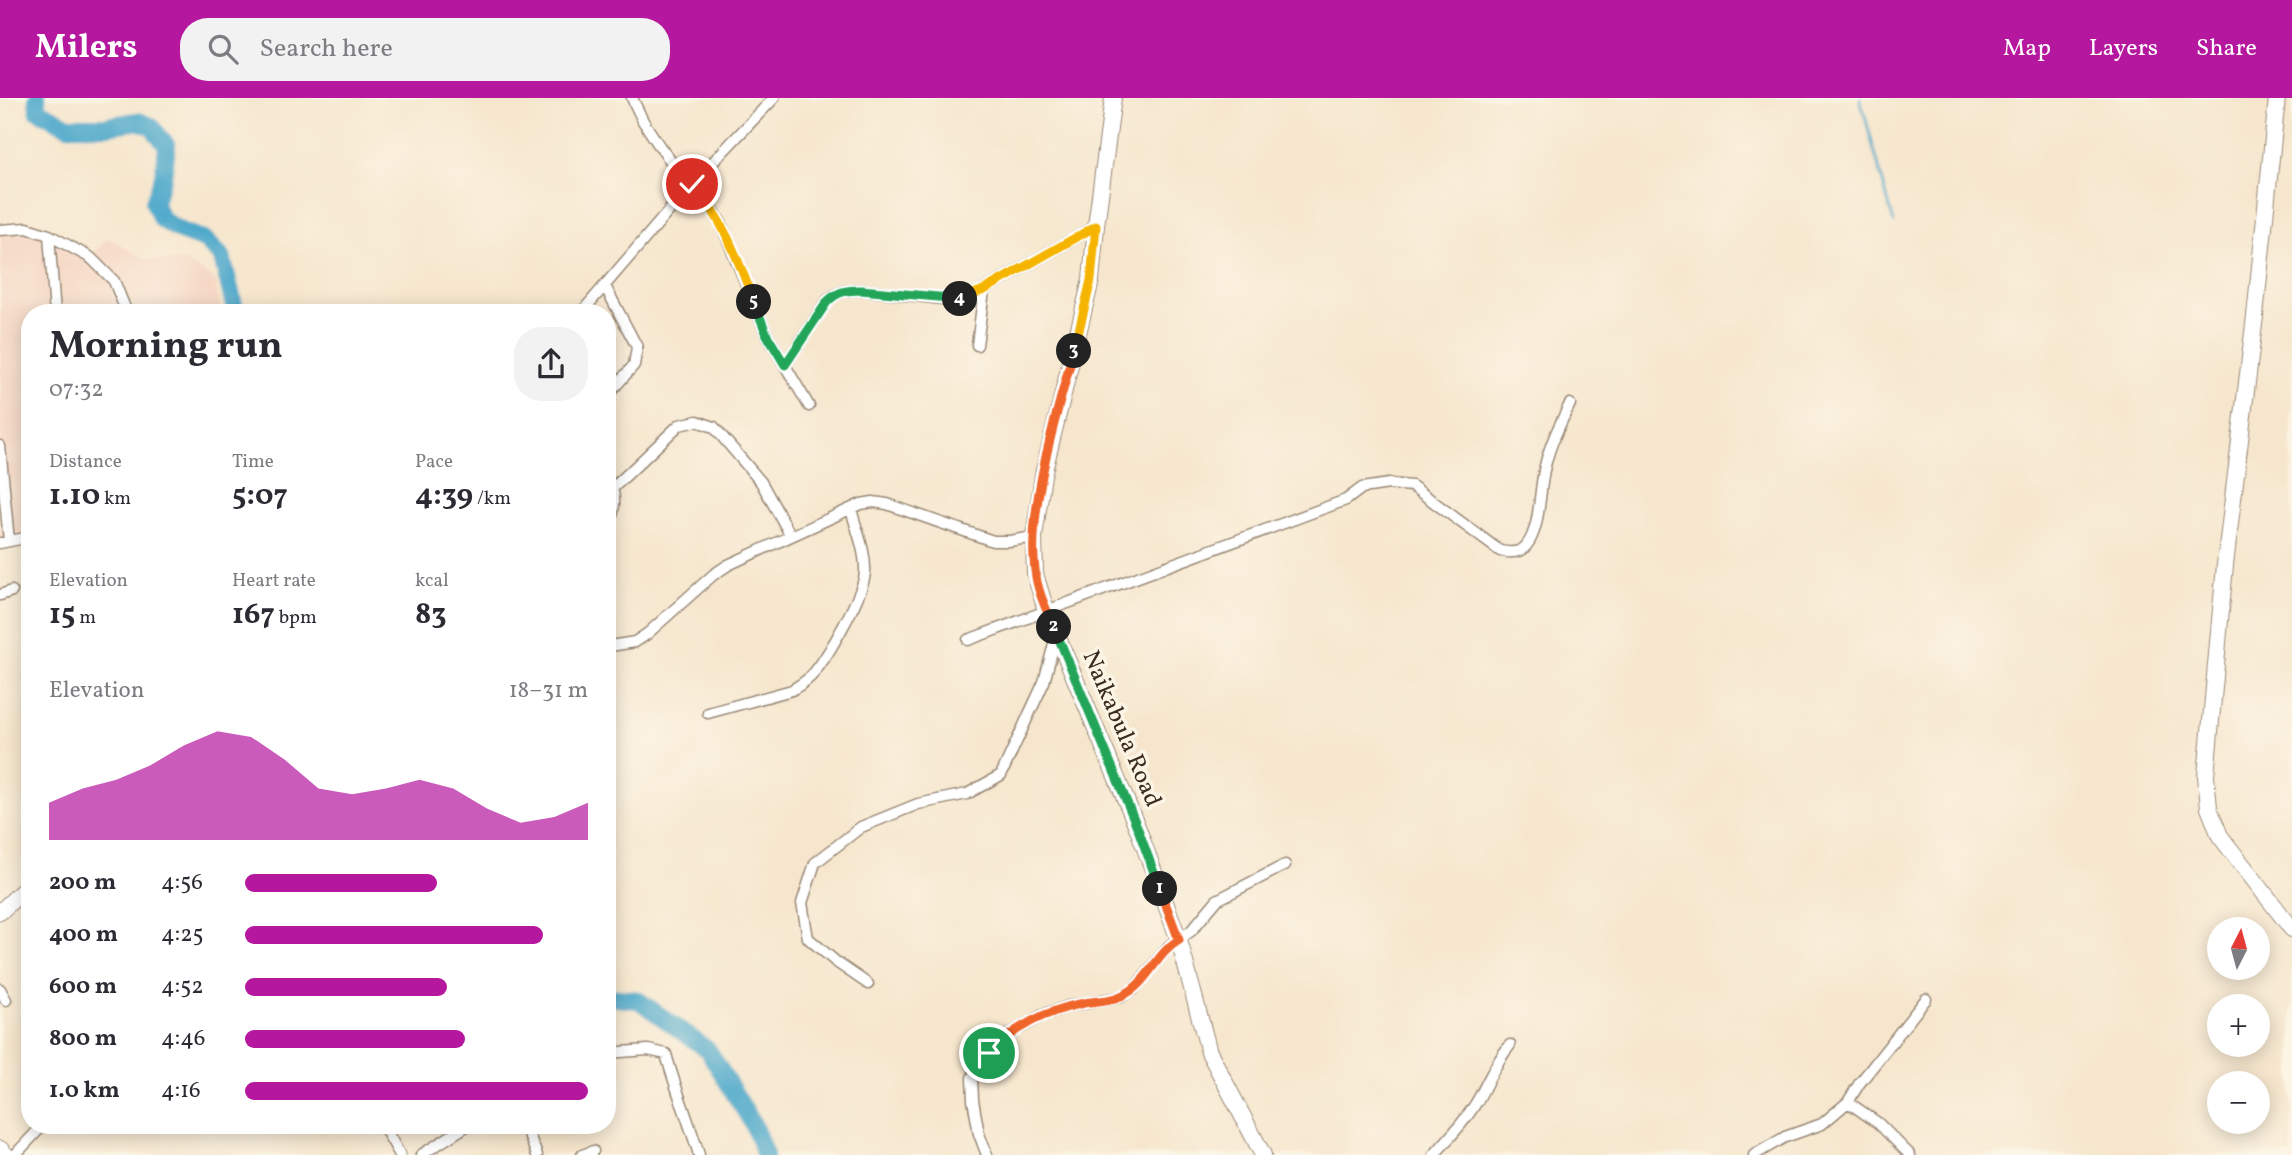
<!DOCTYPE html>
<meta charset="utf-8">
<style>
:root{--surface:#fff;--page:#f2f2f3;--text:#2b2b33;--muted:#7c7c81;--accent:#b5179e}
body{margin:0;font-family:Vollkorn,serif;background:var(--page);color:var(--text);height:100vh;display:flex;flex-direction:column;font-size:26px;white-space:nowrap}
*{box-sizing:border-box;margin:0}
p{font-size:23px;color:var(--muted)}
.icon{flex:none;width:38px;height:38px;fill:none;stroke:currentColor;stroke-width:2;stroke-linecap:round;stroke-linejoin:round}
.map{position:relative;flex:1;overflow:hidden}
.details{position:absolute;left:21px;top:206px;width:595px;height:830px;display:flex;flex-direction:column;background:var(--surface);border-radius:28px;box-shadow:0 4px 18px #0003}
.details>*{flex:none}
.needle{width:46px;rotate:6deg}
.controls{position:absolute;left:2207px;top:819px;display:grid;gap:14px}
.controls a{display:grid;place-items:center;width:63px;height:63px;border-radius:50%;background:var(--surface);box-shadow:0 4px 18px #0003;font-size:35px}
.pin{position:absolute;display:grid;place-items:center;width:60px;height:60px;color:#fff;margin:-30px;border:4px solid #fff;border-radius:50%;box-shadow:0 2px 7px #0007}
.km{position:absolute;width:35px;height:35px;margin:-18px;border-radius:50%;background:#222;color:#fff;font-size:19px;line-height:35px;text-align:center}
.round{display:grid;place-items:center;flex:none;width:74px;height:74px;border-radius:28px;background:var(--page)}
.head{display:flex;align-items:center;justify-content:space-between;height:119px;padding:0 28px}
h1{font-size:38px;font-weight:700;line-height:52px}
.figures{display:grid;grid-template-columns:repeat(3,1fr);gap:10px;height:119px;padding:7px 28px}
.figures div{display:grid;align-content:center}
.figures b{font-size:30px;font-weight:700}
.figures small{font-size:19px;font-weight:400}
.figures p{font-size:19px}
.chart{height:196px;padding:14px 28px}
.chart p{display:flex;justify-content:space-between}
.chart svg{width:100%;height:126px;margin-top:7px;fill:var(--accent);opacity:.7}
ul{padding:0 28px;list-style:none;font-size:23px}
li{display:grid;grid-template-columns:112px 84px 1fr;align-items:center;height:52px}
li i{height:18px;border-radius:9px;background:var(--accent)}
header{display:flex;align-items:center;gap:42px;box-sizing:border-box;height:98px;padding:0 35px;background:var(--accent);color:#fff}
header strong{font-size:33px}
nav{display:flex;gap:38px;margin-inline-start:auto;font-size:24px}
.search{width:490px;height:63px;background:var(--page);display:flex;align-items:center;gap:18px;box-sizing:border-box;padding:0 24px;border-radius:28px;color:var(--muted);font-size:26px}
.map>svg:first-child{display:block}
.built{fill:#f4d3c0}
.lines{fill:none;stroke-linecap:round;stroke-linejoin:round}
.stream{stroke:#4ca7ca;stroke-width:2.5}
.river{stroke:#4ca7ca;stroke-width:18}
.street-casing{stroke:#988876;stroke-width:13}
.secondary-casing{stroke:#988876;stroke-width:18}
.street{stroke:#fff;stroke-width:10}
.secondary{stroke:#fff;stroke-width:16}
.split-1-casing{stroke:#fff;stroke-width:14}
.split-2-casing{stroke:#fff;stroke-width:14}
.split-3-casing{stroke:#fff;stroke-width:14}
.split-4-casing{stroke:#fff;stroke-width:14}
.split-5-casing{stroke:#fff;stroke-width:14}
.split-6-casing{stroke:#fff;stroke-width:14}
.split-1{stroke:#f0652b;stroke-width:9}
.split-2{stroke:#22a559;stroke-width:9}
.split-3{stroke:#f0652b;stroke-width:9}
.split-4{stroke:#f5b400;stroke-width:9}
.split-5{stroke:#22a559;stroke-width:9}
.split-6{stroke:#f5b400;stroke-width:9}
.labels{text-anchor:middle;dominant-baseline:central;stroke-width:7;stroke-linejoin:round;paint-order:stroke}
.street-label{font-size:24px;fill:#3b2a1e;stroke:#fcf5e5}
</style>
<header>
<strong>Milers</strong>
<div class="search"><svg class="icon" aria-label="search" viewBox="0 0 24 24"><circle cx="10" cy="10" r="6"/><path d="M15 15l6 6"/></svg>Search here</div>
<nav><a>Map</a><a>Layers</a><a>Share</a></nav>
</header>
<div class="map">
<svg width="2292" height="1057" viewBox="0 0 2292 1057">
<rect width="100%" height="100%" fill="#fcf5e5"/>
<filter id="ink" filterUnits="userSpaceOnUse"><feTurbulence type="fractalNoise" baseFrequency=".0143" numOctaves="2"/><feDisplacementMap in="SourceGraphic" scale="14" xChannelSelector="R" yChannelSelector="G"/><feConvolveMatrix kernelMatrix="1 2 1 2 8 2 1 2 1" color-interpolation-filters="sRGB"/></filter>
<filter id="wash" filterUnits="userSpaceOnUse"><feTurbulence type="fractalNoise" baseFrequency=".00686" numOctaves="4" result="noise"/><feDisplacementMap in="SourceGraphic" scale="28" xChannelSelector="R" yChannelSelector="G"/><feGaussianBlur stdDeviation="1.57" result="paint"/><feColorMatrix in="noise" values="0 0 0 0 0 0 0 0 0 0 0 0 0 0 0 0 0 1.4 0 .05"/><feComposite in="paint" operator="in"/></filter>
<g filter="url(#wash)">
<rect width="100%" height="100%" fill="#f6e6cd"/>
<path class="built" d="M27 130 91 160 107 140 146 161 186 164 215 182 221 215H30V439L0 445V132Z"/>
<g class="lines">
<path class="stream" d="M1860 0 1894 125"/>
<path class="river" d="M37 0 38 12 68 28H106L138 23 151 28 167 48 163 79 154 104 161 121 180 133 205 142 222 159 236 215
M607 899 638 902 708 952 753 1026 765 1057"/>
</g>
</g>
<g filter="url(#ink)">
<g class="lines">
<defs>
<path id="street" d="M632 0 643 23 660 49 679 74 707 102 721 125 767 237 809 308
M0 132 27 130 49 137 91 160 114 183 127 215
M49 137 55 215
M605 188 637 249 634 267 607 298
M581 215 692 86 774 0
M977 247 984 192
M785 267 827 203C838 193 847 192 861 192L952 202 967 200 984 192 1096 128
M0 348 9 443
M607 379C617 396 616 413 607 430
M613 390 679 327 697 323 714 329 761 384 791 438
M0 445 30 439
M0 497 12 493
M968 542 1346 402 1362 390 1389 386 1412 388 1500 453C1509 455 1519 456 1526 448 1541 431 1539 390 1545 368 1550 346 1560 326 1570 306
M610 548 635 544 647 536 713 477 728 467 861 406 873 404 887 406 993 443H1009L1034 439
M708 615 792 592C800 587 807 583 813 576 828 558 864 496 865 474 866 453 856 431 851 411
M868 886 836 864 808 840 802 805 815 765 861 729 918 706 967 696 1001 677 1044 584 1056 538
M0 891 6 902
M607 955 648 952 666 956C675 990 689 1023 699 1057
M1848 1004 1878 1025 1910 1057
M383 1027 400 1057
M525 1027 537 1057
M15 1057 43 1027
M421 1057 468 1027
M582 1057 593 1053
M987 1057 979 1036 973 1002 972 980 978 969 1003 940 1043 917 1069 908 1121 899 1134 891 1169 848 1191 833 1217 802 1285 767
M1434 1057C1450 1039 1467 1021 1479 1000 1489 981 1496 964 1510 947
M1754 1057 1785 1039 1822 1026 1848 1004 1859 986 1926 901"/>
<path id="secondary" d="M1113 0 1096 128 1091 182 1043 377 1034 439 1035 476 1045 509 1138 731 1179 842 1209 954 1263 1057
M2277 0 2255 218 2225 467 2206 678 2209 710 2220 738 2292 831
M0 814 30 786
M0 1051 6 1057"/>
</defs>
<use href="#street" class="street-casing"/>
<use href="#secondary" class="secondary-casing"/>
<use href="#street" class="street"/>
<use href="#secondary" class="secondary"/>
</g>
</g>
<g class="lines" filter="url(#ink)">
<defs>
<path id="split-1" d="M989 955C1016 928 1046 913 1084 905 1096 903 1110 903 1121 898 1147 888 1155 856 1179 842L1160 791"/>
<path id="split-2" d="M1054 529 1138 731 1160 791"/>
<path id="split-3" d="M1054 529C1046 511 1037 492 1035 472 1027 413 1057 312 1074 253"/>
<path id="split-4" d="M960 201 984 192 1096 128 1091 182 1074 253"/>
<path id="split-5" d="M754 204 767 237 785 267 827 204C838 193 847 192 861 192L960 201"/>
<path id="split-6" d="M692 86C723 119 738 162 754 204"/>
</defs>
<use href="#split-1" class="split-1-casing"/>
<use href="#split-2" class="split-2-casing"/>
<use href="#split-3" class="split-3-casing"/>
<use href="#split-4" class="split-4-casing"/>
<use href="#split-5" class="split-5-casing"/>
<use href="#split-6" class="split-6-casing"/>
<use href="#split-1" class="split-1"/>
<use href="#split-2" class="split-2"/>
<use href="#split-3" class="split-3"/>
<use href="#split-4" class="split-4"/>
<use href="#split-5" class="split-5"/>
<use href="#split-6" class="split-6"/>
</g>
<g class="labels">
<g class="street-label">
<text transform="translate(1121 631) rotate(67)">Naikabula Road</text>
</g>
</g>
</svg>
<div class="controls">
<a><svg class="needle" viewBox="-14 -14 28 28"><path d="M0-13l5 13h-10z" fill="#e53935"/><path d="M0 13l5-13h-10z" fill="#7c7c81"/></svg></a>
<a>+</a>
<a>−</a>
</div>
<div class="pin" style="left:989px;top:955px;background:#1e9e55"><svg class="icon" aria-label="arrive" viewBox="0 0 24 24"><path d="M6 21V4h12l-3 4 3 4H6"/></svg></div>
<div class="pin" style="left:692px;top:86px;background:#d93025"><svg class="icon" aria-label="check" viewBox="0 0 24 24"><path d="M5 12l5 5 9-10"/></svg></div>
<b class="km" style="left:1160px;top:791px">1</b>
<b class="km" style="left:1054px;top:529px">2</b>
<b class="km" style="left:1074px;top:253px">3</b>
<b class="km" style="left:960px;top:201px">4</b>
<b class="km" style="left:754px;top:204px">5</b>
<section class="details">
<div class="head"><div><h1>Morning run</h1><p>07:32</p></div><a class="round"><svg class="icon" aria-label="share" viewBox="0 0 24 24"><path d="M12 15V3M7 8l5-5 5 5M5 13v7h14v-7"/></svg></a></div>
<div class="figures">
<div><p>Distance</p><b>1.10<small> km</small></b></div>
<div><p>Time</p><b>5:07</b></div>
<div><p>Pace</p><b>4:39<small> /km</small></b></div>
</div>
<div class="figures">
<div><p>Elevation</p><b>15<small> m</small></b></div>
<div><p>Heart rate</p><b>167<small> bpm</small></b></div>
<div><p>kcal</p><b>83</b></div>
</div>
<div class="chart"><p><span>Elevation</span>18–31 m</p>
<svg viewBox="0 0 160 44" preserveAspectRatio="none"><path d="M0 44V31L10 26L20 23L30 18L40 11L50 6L60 8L70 16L80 26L90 28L100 26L110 23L120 26L130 33L140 38L150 36L160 31V44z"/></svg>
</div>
<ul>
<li><b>200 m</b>4:56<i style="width:56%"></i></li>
<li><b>400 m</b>4:25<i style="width:87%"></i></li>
<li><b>600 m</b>4:52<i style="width:59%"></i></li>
<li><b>800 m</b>4:46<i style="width:64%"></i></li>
<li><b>1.0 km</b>4:16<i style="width:100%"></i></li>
</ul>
</section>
</div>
